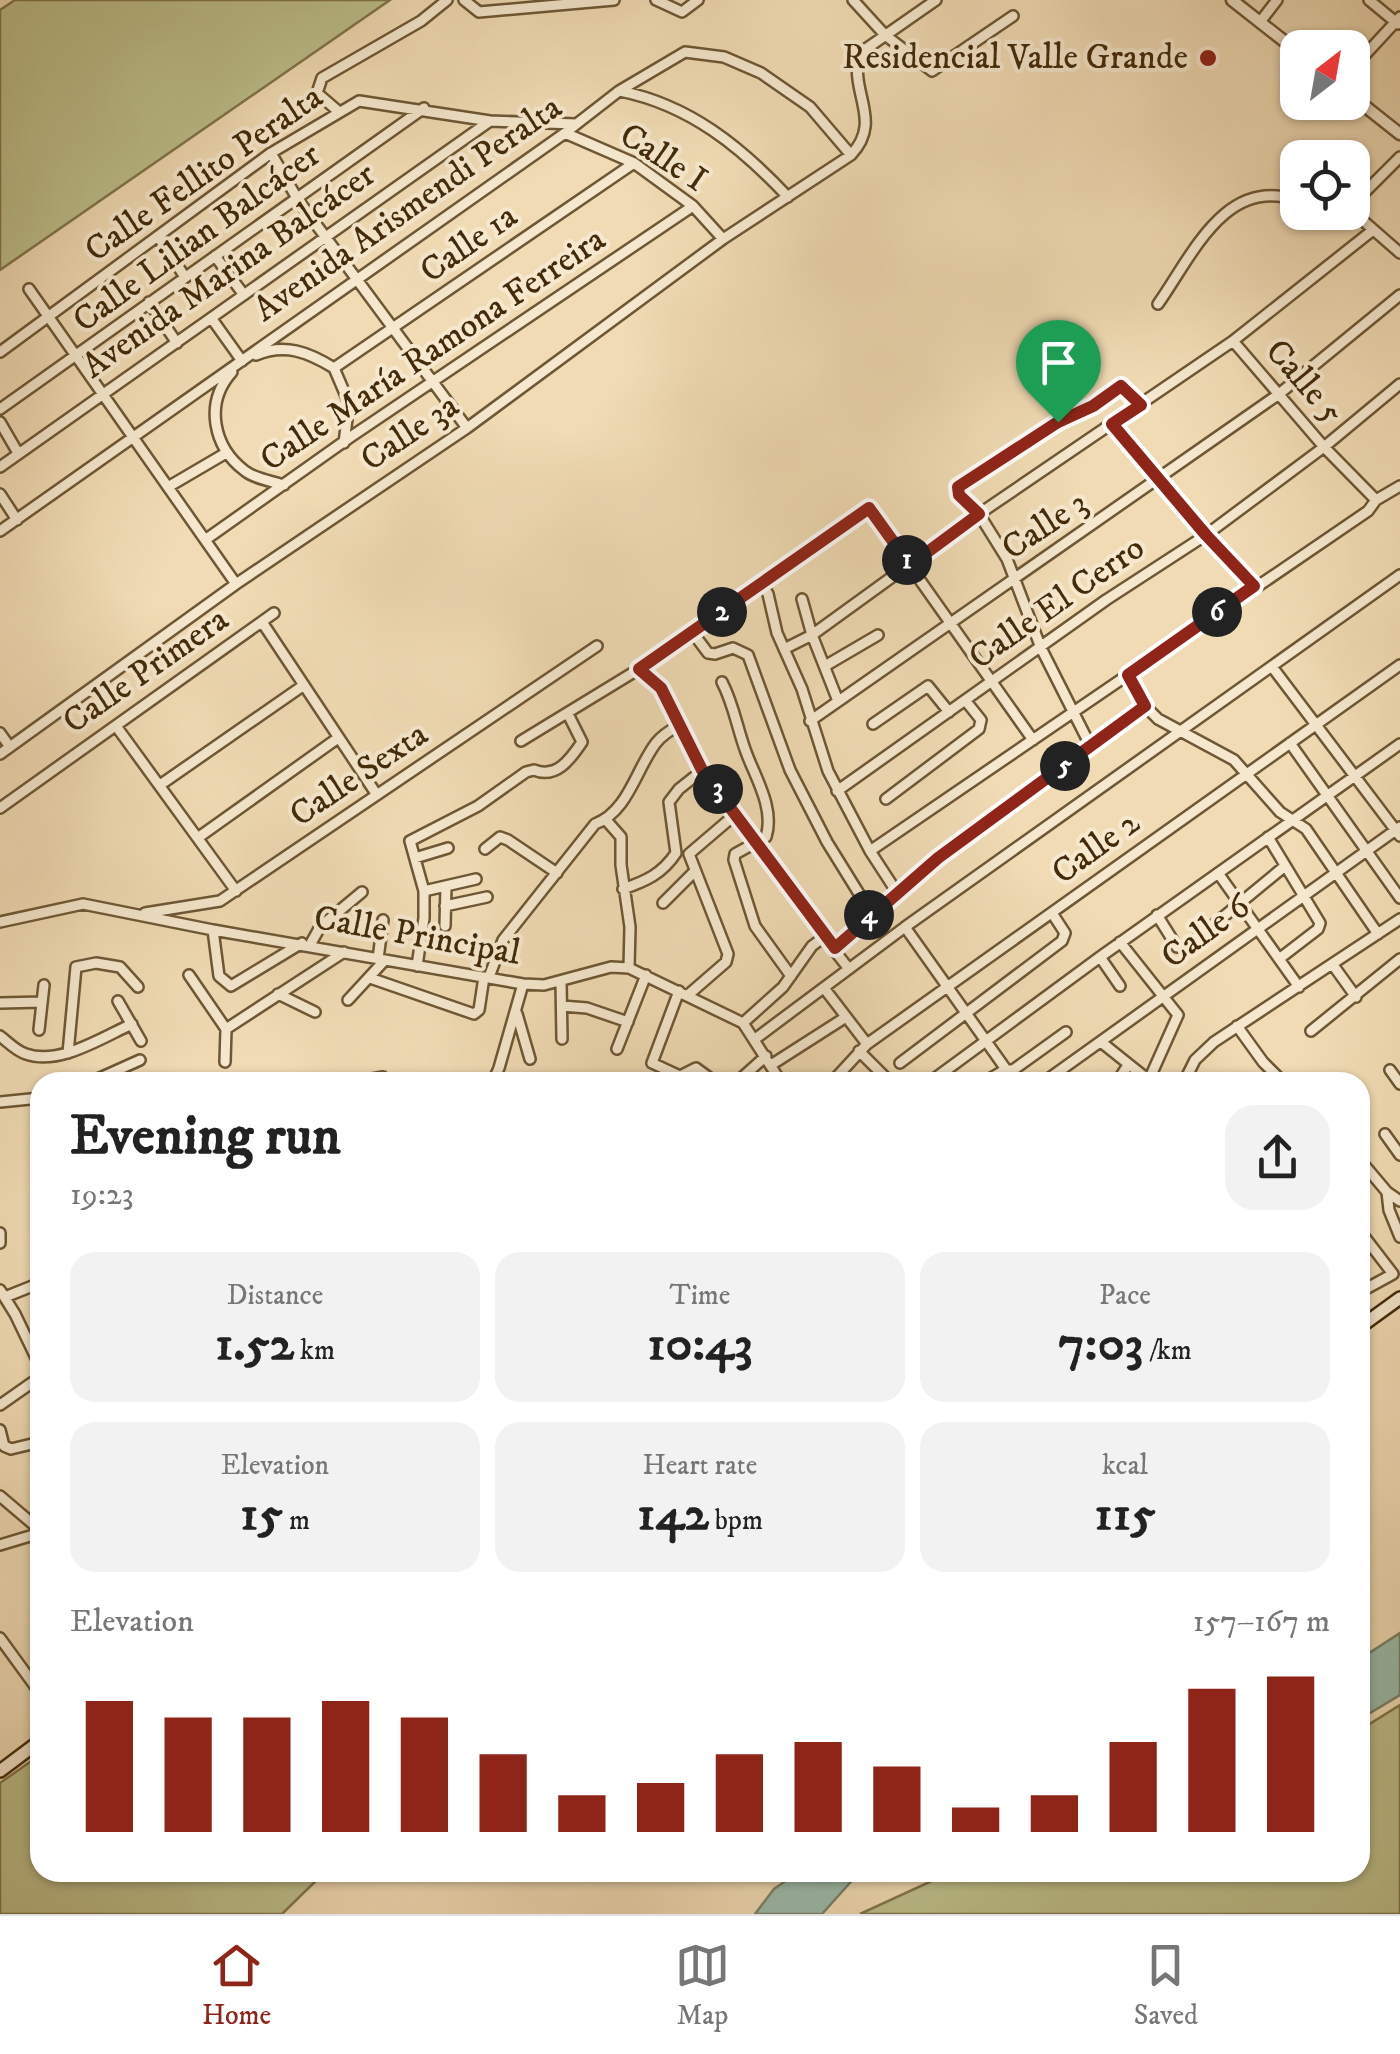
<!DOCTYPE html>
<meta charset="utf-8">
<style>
:root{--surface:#fff;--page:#f2f2f2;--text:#222;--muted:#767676;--line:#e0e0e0;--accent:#8f2418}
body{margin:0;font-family:"IM FELL DW Pica",serif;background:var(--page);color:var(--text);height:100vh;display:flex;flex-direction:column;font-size:38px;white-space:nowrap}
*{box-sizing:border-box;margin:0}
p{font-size:32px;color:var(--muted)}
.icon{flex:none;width:55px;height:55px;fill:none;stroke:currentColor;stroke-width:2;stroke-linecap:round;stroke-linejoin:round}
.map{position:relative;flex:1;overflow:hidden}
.details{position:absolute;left:30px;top:1072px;width:1340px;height:810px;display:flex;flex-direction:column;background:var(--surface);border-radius:30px;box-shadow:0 2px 8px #0004}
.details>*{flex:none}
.needle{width:65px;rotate:31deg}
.buttons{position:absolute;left:1280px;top:30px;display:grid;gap:20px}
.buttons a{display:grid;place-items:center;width:90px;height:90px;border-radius:20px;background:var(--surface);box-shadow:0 2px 8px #0004;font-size:50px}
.pin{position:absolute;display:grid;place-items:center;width:85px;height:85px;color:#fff;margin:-102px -42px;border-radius:50% 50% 50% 0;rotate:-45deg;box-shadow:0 0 10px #0007}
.pin .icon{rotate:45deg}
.km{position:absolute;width:50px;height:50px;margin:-25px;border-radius:50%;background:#222;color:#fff;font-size:28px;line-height:50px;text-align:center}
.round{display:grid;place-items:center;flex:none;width:105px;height:105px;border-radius:30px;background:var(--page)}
.head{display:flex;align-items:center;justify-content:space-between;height:170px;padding:0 40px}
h1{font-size:55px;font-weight:700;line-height:75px}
.stats{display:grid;grid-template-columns:repeat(3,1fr);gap:15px;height:170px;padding:10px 40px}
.stats div{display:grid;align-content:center;border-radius:25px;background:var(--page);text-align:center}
.stats b{font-size:50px;font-weight:700}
.stats small{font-size:28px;font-weight:400}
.stats p{font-size:28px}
.chart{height:280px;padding:20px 40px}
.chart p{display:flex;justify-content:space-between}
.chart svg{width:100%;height:180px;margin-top:10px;stroke:var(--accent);stroke-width:6}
.tabs{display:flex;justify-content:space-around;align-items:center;height:140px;border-top:2px solid var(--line);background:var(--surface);font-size:28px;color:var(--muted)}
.tabs a{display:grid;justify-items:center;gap:5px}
.tabs .on{color:var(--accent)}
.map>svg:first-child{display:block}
.green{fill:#bcbf8b;stroke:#80754a;stroke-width:2.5}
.water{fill:#9abbab;stroke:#77816a;stroke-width:2.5}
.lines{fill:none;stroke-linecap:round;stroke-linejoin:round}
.minor-casing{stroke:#6e5734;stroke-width:14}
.tertiary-casing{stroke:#6e5734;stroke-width:15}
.secondary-casing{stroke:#432b09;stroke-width:16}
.minor{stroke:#f5e8ce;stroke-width:9}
.tertiary{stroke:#f5e8ce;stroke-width:10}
.secondary{stroke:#f5e8ce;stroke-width:11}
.route-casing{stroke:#fff;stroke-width:20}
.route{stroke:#8f2418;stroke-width:12}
.poi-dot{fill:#8f2418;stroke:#f5e8ce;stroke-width:4}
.labels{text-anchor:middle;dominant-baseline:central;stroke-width:8;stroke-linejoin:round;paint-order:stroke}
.poi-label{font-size:35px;fill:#432b09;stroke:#f5e8ce;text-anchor:end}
.street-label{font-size:35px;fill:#432b09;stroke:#f5e8ce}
</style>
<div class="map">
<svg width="1400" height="1914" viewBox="0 0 1400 1914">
<rect width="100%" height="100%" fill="#f0dbb4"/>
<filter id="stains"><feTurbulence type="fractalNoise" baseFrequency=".002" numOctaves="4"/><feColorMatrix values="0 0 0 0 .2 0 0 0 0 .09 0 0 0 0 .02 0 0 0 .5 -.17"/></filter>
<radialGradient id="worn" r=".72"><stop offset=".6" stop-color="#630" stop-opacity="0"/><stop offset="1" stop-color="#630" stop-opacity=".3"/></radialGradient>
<path class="green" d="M15 0H390L0 270V10Z
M1400 1705V1914H860L949 1873 1360 1872V1730Z
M40 1755V1872L324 1873 282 1914H0V1783Z"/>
<path class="water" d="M1400 1633V1695L1360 1719V1659Z
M797 1873V1872L863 1873 857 1875 822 1914H755L774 1889Z"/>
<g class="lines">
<defs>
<path id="minor" d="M464 0 479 12 614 0
M656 0 682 12 698 0
M853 0 885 35 932 71 1013 16
M1369 0 1398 24
M1260 22 1277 0
M1352 69 1400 17
M620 91C690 105 741 147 788 197
M338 111 317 93 322 78 421 21 447 0
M565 133 634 163 693 206 723 239
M271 153 298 200 467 428
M1352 205 1400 157
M1352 211 1400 253
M159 238 185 277
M215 256 244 295
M29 289 236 584
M149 302 177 343
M1158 304C1192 256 1226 174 1298 201
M212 319 242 361
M1233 341 1324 447 1376 500
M0 352 271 153 359 101 490 121 576 124
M256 355C285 343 308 352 334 368L349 403 344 443
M334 368 634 163
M232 372C204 403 213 447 245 471 255 479 272 481 284 485
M0 409 424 108
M0 422 18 453
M1112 424 1206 535 1254 586
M0 467 490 121
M168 487 226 453
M0 494 17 520
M0 531 565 133 619 91 685 52 724 57 761 73 810 107 851 155
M205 540 349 438 693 206
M761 583 768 594 777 633 802 689 828 771 870 851 896 891
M802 599 812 635 838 701
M262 622 377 795
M693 633 708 653 715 654 733 648 748 655 790 770 827 842 871 913
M784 649 812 635 979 514 1233 341 1373 230
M825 666 878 635
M1273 668 1400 836
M639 669 661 688 703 770 809 909 824 937 849 969
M1128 675 1145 706 1158 719 1234 760 1280 812 1306 829 1378 934
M722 682C734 705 737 728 746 752 755 777 775 808 766 837L735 854 734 860 755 926 791 976
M810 721 1279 394 1400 295
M873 724 928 686 949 712
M116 726 236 891
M0 733 10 747
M521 741 639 669 869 508 1033 740
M1290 743 1400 898
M1091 747 1041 648 1007 559 979 514 957 491 972 476 1058 422 1093 406 1115 388 1125 387 1141 405
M0 754 236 584 467 428 723 239 851 155C884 120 848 92 860 53L936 0
M160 785 304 685
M837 791 1106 600 1206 535 1324 447 1400 384
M886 799 979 729 981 720 965 700
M0 808 274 613
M606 820 621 837V865L630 927 629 968
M199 837 338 738
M1268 837 1320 923 1318 929 1279 959
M485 849 500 837 508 840 557 873
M870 851 1368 511 1376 500 1400 486
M415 858 448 848
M1218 873 1299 987
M623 889C646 881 662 874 676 853L669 802 679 789 703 770
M424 891 476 879
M663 903 695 871
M445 906 487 897
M145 913 220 901 597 646
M1157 915 1177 947 1188 946 1285 866
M0 922 83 904 213 930 523 984 544 985 611 967 629 968 743 1023 781 1082
M445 926 446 886
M905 927 1015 1082
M213 930 219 976 231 986 302 943
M1120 942 1178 1015 1148 1082
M310 945 320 927 362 892
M835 947 937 858 1145 706
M1100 957 1120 986
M378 959 383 920
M1333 965 1356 997
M417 966 424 918V891L410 841 478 806 526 772 534 770C556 779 570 760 582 742L568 714
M189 975 226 1029
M489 977 503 940 595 824C628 812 636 769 656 743 662 735 672 729 681 724
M370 978 474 1014 479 1010 484 977
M561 982 562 1039
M824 988 867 1044
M679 991 652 1063 680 1076 696 1068 715 1082
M278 994 315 1012
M688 995 726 962 728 954 689 854 737 813
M348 1000 384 961
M118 1001 141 1041
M0 1003 42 1002
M562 1006 587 1008 628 1022
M517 1014 530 1059
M743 1023 783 987 812 946 824 937
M1237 1026 1263 1062 1283 1082
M39 1030 44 985
M1311 1031 1400 959
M0 1036C8 1042 16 1051 26 1054 59 1066 103 1037 132 1024
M755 1039 905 927 1400 575
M1101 1042 1151 1082
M617 1049 646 975
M859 1051 890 1082
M68 1053 76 967 96 963 120 967 138 987
M225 1062 226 1029 344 952
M900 1063 1062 941 1065 933 1052 913
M771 1065 846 1017
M1390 1070 1400 1084
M91 1082 140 1060
M355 1082 383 1077 387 1082
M487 1082 495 1077 499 1068 523 984
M737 1082 766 1056
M832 1082 867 1044 1400 665
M930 1082 1100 957 1400 744
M984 1082 1005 1070H1013L1066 1032
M1044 1082 1400 827
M1117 1082 1128 1065
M1184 1082 1195 1060 1214 1042 1400 919
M1241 1082 1243 1081
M0 1102 40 1098
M1385 1134 1400 1155
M1360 1160 1387 1192 1400 1201
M1387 1192 1389 1210 1400 1237
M1360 1231 1393 1274 1360 1292
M0 1233V1243
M0 1290 15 1314 40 1366
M5 1297 40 1283
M0 1405 40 1377
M0 1430 4 1446 11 1449 40 1442
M0 1496 40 1530
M0 1545 40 1533
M0 1638 40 1693"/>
<path id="tertiary" d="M1232 0 1298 52
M1352 96 1400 134"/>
<path id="secondary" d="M1360 1327 1400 1298
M0 1771 40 1741"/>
</defs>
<use href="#minor" class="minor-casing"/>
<use href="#tertiary" class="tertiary-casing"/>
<use href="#secondary" class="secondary-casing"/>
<use href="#minor" class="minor"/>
<use href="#tertiary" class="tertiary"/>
<use href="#secondary" class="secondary"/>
</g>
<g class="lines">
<defs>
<path id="route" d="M1121 386 1141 405 1112 424 1206 535 1254 586 1128 675 1145 706 938 858 835 948 702 770 661 688 639 669 869 508 910 565 979 514 959 495 958 487 1058 422 1093 406Z"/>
</defs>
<use href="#route" class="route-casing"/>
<use href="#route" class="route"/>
</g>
<circle class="poi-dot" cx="1208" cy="58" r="10"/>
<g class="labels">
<g class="poi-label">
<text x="1188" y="58">Residencial Valle Grande</text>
</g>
<g class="street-label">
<text transform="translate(663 158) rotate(33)">Calle I</text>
<text transform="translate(204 174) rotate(-35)">Calle Fellito Peralta</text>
<text transform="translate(408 209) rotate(-35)">Avenida Arismendi Peralta</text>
<text transform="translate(197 238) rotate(-36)">Calle Lilian Balcácer</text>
<text transform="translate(469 244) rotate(-35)">Calle 1a</text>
<text transform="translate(229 271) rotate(-35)">Avenida Marina Balcácer</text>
<text transform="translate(433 350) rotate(-34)">Calle María Ramona Ferreira</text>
<text transform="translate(1304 382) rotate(49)">Calle 5</text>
<text transform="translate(410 433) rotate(-34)">Calle 3a</text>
<text transform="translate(1045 526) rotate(-34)">Calle 3</text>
<text transform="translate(1057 603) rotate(-35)">Calle El Cerro</text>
<text transform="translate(146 671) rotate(-35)">Calle Primera</text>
<text transform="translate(359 775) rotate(-34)">Calle Sexta</text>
<text transform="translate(1096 848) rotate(-36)">Calle 2</text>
<text transform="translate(1206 932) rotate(-36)">Calle 6</text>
<text transform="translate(417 936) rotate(10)">Calle Principal</text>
</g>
</g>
<rect width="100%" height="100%" filter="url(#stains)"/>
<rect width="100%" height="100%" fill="url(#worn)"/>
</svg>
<div class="buttons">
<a><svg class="needle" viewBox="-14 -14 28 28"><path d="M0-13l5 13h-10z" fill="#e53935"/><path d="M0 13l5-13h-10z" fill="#767676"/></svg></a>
<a><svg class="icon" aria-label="locate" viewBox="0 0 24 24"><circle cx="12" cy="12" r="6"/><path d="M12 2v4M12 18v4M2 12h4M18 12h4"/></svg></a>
</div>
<div class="pin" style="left:1058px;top:422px;background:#1e9e55"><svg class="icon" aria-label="arrive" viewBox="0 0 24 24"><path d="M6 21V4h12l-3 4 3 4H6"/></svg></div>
<b class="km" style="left:907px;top:560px">1</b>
<b class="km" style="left:722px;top:612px">2</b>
<b class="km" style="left:718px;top:789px">3</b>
<b class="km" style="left:869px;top:915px">4</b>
<b class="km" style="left:1065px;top:766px">5</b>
<b class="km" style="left:1217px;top:612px">6</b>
<section class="details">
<div class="head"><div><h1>Evening run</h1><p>19:23</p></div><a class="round"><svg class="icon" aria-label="share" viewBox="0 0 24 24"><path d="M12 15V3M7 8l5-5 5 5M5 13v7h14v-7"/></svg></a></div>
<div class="stats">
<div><p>Distance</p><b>1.52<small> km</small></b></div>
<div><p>Time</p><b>10:43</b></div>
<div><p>Pace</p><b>7:03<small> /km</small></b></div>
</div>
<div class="stats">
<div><p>Elevation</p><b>15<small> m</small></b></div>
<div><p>Heart rate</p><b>142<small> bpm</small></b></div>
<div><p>kcal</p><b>115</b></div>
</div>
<div class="chart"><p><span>Elevation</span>157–167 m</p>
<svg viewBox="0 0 160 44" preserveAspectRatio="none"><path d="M5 44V12M15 44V16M25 44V16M35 44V12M45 44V16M55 44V25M65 44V35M75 44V32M85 44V25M95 44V22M105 44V28M115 44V38M125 44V35M135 44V22M145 44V9M155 44V6"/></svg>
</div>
</section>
</div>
<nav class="tabs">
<a class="on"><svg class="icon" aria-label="home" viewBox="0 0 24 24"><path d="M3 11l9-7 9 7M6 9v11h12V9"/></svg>Home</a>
<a><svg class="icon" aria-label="map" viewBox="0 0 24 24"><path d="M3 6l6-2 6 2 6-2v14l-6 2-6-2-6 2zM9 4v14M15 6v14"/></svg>Map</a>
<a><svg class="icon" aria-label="saved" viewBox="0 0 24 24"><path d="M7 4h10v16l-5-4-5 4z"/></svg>Saved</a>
</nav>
